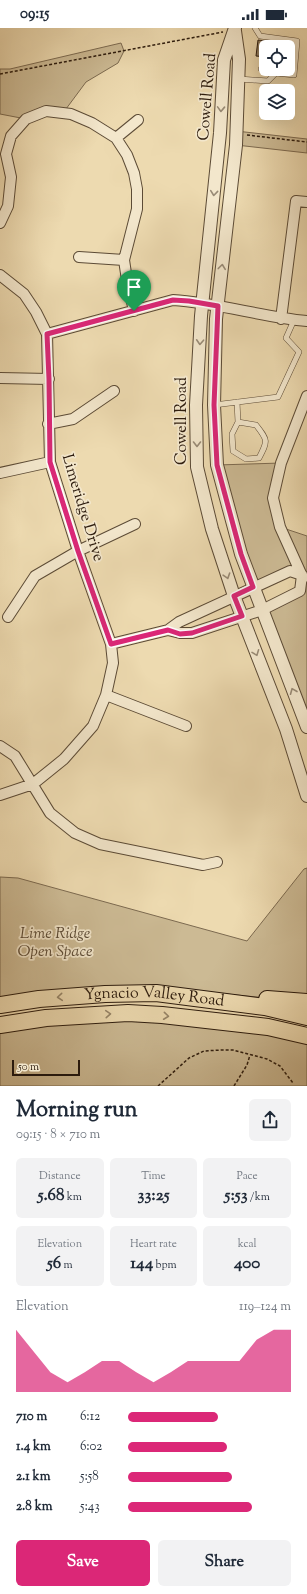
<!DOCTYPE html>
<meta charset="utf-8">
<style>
:root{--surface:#fff;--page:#f2f2f3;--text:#1f2937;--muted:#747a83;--accent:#db2777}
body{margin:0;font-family:"Sorts Mill Goudy",serif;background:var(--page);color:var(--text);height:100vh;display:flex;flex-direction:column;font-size:15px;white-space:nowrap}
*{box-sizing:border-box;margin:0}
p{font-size:13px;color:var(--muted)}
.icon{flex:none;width:22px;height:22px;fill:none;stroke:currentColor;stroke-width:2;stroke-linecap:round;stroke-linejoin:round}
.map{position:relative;height:1058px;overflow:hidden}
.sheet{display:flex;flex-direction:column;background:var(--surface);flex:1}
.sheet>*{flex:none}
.fabs{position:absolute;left:259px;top:12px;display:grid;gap:8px}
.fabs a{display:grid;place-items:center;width:36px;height:36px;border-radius:6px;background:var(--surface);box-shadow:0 4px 16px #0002;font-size:20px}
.scale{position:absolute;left:12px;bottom:10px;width:68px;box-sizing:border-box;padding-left:4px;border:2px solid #2c1b0d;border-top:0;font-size:11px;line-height:14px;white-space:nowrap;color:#2c1b0d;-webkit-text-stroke:3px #f3e7cc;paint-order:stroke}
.pin{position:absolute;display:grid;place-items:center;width:34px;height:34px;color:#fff;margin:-41px -17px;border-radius:50% 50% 50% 0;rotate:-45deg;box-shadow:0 0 4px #0007}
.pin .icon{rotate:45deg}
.round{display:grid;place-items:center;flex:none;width:42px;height:42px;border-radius:6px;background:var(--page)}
.headline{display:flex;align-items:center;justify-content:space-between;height:68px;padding:0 16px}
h1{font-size:22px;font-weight:800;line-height:30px}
.figures{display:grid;grid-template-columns:repeat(3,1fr);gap:6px;height:68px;padding:4px 16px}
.figures div{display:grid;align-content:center;border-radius:6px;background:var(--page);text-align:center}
.figures b{font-size:17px;font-weight:800}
.figures small{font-size:11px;font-weight:400}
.figures p{font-size:11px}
.chart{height:112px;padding:8px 16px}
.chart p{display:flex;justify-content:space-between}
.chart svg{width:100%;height:72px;margin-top:4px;fill:var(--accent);opacity:.7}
.action{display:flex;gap:8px;margin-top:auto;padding:8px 16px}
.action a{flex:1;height:46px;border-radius:6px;background:var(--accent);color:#fff;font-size:16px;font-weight:800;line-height:46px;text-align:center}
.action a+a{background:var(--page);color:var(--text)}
ul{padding:0 16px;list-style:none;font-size:13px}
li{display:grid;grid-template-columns:64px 48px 1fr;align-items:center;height:30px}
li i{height:10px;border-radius:5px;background:var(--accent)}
.status{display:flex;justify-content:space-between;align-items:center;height:28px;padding:0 20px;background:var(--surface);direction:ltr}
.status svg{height:11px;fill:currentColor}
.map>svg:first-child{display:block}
.green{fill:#ccba94;stroke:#7c6a50}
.building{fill:#907e62;stroke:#2c1b0d}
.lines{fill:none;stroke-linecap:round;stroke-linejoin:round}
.service-casing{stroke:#5c4b36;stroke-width:6}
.minor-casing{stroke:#5c4b36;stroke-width:12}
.tertiary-casing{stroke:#5c4b36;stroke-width:14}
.trunk-casing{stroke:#2c1b0d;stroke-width:18}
.path{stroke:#2c1b0d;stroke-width:1.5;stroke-dasharray:3 2;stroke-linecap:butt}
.service{stroke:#f3e7cc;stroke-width:5}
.minor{stroke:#f3e7cc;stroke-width:10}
.tertiary{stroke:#f3e7cc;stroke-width:12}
.trunk{stroke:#eddab0;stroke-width:16}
.oneway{stroke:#998b76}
.oneway2{stroke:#968467}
.route-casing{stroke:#fff;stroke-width:8}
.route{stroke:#db2777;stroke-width:5}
.labels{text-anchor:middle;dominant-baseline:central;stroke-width:3.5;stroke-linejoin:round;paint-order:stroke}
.street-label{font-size:16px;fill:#2c1b0d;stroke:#f3e7cc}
.park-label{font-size:16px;font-style:italic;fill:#5c4b36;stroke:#f3e7cc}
</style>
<div class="status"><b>09:15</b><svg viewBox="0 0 49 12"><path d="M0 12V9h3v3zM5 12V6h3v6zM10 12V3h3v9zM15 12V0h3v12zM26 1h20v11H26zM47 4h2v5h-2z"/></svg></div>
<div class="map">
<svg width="307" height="1058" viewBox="0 0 307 1058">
<rect width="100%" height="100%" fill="#eddab0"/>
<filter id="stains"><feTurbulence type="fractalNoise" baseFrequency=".005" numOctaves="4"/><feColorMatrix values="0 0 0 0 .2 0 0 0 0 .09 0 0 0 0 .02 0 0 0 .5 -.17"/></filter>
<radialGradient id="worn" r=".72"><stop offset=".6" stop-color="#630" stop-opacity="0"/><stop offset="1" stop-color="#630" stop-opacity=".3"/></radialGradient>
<path class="green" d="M121 15 124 23 118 35 86 54 63 85 26 91 0 86V41H10Z
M236 103 307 111V125L236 117Z
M281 435 273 470 280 499 307 508V699L262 582 300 563 302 547 290 543 253 559 217 437Z
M307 840V974L186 962 0 977V849L18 850 247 913 304 841Z
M162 987 307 1008V1058H0V997Z"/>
<path class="building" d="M258 12 266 13V29L256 28Z"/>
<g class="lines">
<defs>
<path id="service" d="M255 0 260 8 297 13 294 47 276 45
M239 51 268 53 276 45 261 41
M237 374 238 394 232 406 233 423 246 431 259 430C268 413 268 412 256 397L238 394
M214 377 278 369 299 324 286 310 294 292"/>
<path id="minor" d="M116 110 138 92
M0 195 8 178 11 149 6 126 11 108 26 91 46 83 71 86 92 95 116 110 127 127 134 145 137 161V181L124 232 127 252 134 283
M79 229 124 232
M0 247 24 266 36 284 47 306 50 434 78 523 111 616 113 635 106 667 93 698 64 731 33 756 0 767
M281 291 296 173 307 174
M47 306 173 272C219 275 262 289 307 293
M0 350 49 351
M48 396 73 391 114 363
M0 445 50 434
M290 543 302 547 300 563 262 582 192 605H180L168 602 179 594Z
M303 550 280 499 273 470 281 435 307 368
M8 589 35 548 78 523 135 496
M111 616 168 602
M106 667 186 698
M0 718 15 728 50 785 75 805 100 816 203 837 217 834"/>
<path id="tertiary" d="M235 0 224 32 220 105 201 288 196 377 197 439 212 501 234 568 286 701 307 768
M235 3 239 31 236 117 216 291 214 377 217 437 241 526 307 699"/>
<g id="trunk">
<path d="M267 971 307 974"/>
<path id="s1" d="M0 977 39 971 105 966 156 965 265 979 307 989"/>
<path d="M0 997 46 990 128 985 162 987 268 999 307 1008"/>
</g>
</defs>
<use href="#service" class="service-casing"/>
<use href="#minor" class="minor-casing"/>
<use href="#tertiary" class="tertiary-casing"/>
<use href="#trunk" class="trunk-casing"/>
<path class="path" d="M0 46 223 4
M247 107 307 114
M158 1058 189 1030 204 1023 221 1022H233L267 1031 280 1038 293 1055
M234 1058 247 1037 250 1027"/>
<use href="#service" class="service"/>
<use href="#minor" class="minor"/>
<use href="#tertiary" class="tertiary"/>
<use href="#trunk" class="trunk"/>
</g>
<defs><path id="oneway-chevron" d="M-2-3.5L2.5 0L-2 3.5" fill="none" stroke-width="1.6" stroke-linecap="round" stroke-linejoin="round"/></defs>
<g class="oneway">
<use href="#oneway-chevron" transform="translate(221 81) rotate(92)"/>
<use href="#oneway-chevron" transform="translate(214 165) rotate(96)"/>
<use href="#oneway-chevron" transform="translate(222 239) rotate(-83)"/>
<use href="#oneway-chevron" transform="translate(200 314) rotate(93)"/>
<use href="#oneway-chevron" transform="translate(197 416) rotate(90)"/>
<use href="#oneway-chevron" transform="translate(227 548) rotate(72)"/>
<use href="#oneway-chevron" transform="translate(256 625) rotate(69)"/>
<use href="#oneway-chevron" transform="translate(293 663) rotate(-112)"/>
</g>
<g class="oneway2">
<use href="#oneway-chevron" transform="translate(60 969) rotate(175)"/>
<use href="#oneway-chevron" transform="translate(108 986) rotate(-4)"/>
<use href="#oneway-chevron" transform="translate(166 988) rotate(6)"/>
</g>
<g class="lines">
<defs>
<path id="route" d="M173 272 189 273 218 278 214 377 217 437 241 526 253 559 234 568 242 588 192 605 180 606 168 602 111 616 78 523 50 434 49 351 47 306Z"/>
</defs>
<use href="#route" class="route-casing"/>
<use href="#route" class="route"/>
</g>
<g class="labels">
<g class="street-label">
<text transform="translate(208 69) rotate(-85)">Cowell Road</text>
<text transform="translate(182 393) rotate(-90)">Cowell Road</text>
<text transform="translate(82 480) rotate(73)">Limeridge Drive</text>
<text stroke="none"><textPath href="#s1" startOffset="155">Ygnacio Valley Road</textPath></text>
</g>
<g class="park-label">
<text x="55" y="906">Lime Ridge<tspan x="55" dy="18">Open Space</tspan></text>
</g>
</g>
<rect width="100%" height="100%" filter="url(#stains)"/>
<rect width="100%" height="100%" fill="url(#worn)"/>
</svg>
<div class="fabs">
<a><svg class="icon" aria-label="locate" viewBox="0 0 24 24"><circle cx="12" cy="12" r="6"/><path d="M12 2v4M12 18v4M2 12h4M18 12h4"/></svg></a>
<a><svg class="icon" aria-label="layers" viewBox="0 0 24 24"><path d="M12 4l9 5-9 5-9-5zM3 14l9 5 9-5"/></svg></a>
</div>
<div class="scale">50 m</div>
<div class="pin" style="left:134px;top:283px;background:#1e9e55"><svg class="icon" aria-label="arrive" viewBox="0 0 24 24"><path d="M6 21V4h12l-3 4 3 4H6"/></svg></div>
</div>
<section class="sheet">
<div class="headline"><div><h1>Morning run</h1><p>09:15 · 8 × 710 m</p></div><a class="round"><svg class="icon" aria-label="share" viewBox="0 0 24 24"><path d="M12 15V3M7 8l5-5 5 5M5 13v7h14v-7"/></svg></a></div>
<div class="figures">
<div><p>Distance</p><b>5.68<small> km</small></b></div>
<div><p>Time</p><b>33:25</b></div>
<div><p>Pace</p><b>5:53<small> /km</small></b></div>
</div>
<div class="figures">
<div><p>Elevation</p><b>56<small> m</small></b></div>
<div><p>Heart rate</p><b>144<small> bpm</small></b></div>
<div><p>kcal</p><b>400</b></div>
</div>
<div class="chart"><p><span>Elevation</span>119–124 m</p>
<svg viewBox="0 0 160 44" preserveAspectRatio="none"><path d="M0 44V6L10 19L20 32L30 38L40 32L50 25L60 25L70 32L80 38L90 32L100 25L110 25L120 25L130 25L140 12L150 6L160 6V44z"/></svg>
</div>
<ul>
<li><b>710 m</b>6:12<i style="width:55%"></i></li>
<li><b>1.4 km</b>6:02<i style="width:61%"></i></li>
<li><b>2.1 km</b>5:58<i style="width:64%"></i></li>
<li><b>2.8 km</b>5:43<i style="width:76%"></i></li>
</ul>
<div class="action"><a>Save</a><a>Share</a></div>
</section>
